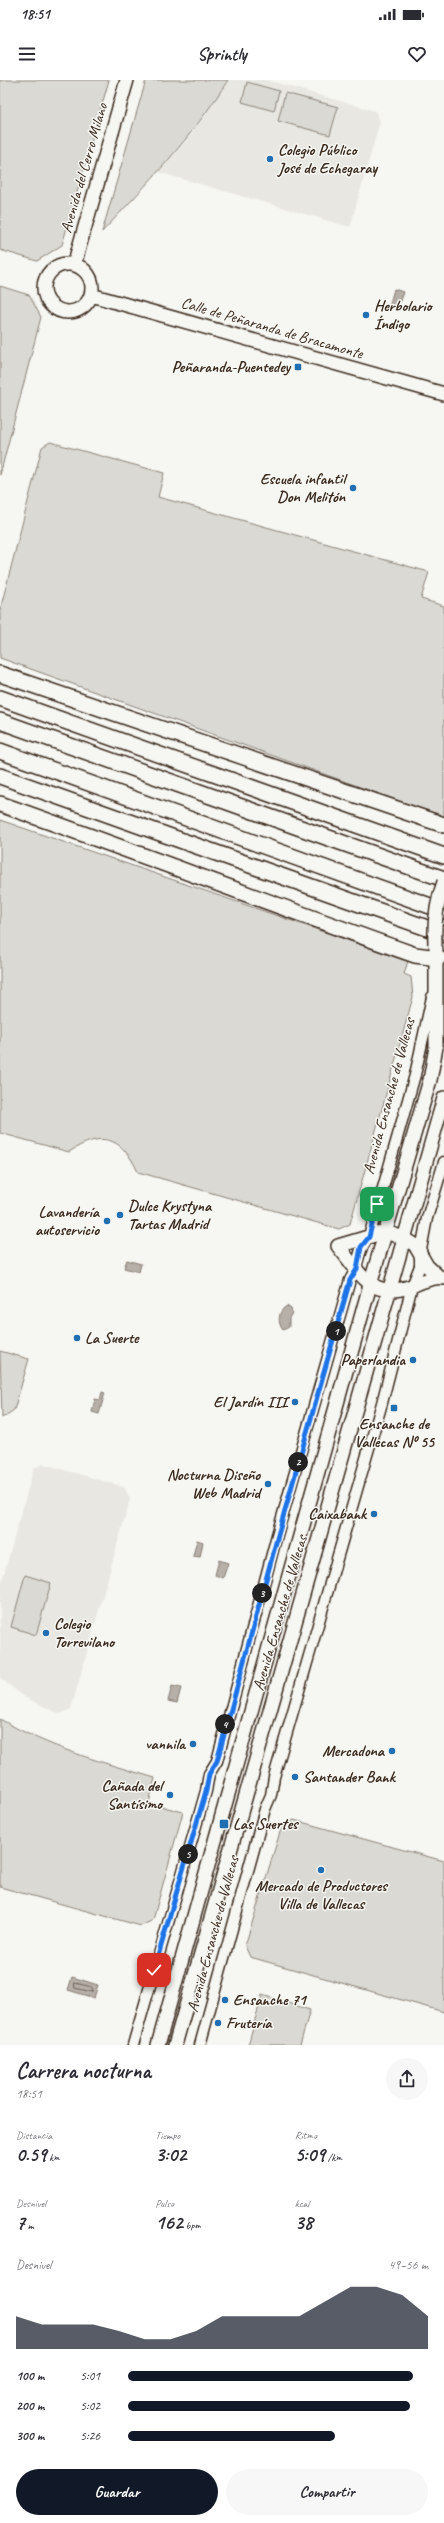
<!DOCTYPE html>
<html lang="es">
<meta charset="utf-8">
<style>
:root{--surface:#fff;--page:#f7f7f7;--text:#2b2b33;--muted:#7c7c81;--accent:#111827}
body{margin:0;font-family:Caveat,sans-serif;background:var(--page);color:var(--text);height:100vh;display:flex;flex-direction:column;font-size:15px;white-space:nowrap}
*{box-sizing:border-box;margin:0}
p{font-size:13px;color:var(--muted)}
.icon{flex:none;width:22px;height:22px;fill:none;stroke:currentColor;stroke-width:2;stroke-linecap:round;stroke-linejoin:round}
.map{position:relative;height:1965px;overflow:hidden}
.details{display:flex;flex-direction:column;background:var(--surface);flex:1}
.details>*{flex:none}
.pin{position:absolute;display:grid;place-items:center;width:34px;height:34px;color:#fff;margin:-17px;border-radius:8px;box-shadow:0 2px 6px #0006}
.km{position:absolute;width:20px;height:20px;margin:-10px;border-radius:50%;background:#222;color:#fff;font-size:11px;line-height:20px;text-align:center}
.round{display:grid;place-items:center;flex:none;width:42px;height:42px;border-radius:21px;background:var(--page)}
.headline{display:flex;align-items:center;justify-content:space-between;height:68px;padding:0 16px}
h1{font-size:22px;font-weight:800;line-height:30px}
.stats{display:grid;grid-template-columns:repeat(3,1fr);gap:6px;height:68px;padding:4px 16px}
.stats div{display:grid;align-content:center}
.stats b{font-size:20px;font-weight:800}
.stats small{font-size:11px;font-weight:400}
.stats p{font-size:11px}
.chart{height:112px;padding:8px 16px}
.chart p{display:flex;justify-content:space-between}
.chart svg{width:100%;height:72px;margin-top:4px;fill:var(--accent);opacity:.7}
.button{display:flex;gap:8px;margin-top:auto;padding:8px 16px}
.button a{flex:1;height:46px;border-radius:24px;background:var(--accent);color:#fff;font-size:16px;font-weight:800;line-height:46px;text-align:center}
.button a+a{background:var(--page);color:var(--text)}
ul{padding:0 16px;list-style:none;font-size:13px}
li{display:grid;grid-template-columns:64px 48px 1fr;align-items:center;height:30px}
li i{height:10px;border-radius:5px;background:var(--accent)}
.status{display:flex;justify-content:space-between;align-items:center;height:28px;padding:0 20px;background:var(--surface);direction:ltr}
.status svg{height:11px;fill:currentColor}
header{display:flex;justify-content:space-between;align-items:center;height:52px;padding:0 16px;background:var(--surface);font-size:18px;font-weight:800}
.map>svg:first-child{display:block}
.built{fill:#e8e7e2}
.green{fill:#dad9d3;stroke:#8a8278}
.water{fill:#b6b0a9;stroke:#857a71}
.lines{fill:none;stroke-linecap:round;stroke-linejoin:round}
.shore{stroke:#6c6056;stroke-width:1}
.minor-casing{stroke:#3b2a1e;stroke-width:13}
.major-casing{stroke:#3b2a1e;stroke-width:16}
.highway-casing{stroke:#3b2a1e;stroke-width:18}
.minor{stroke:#f6f6f2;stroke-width:10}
.major{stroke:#f6f6f2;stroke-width:13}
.highway{stroke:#f6f6f2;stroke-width:15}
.major-bridge-casing{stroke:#3b2a1e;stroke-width:16;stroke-linecap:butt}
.major-bridge{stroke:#f6f6f2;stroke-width:13}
.route-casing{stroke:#fff;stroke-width:8}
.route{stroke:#1a73e8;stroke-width:5}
.poi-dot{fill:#1f6fb2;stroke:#f6f6f2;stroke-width:1.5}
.labels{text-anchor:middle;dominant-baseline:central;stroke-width:3;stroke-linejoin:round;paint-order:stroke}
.poi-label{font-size:16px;font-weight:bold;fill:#3b2a1e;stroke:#f6f6f2;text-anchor:end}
.street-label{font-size:16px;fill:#3b2a1e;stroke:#f6f6f2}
</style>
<div class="status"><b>18:51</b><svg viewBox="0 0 49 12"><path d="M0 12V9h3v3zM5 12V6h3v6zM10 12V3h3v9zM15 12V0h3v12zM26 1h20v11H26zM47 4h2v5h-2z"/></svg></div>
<header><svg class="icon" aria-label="menu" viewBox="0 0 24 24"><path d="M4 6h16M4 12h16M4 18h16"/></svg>Sprintly<svg class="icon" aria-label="heart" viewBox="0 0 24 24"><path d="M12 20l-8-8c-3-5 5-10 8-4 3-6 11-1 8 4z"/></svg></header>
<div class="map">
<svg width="444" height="1965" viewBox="0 0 444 1965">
<rect width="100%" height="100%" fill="#f6f6f2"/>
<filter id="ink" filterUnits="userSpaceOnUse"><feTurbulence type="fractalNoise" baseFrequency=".025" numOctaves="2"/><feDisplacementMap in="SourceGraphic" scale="8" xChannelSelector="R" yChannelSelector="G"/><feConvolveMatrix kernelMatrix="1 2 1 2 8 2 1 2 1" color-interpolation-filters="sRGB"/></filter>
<g filter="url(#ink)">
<path class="built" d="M228 0H266L375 31 380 41 350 147 158 92 183 65 207 33Z
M43 1384 124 1407 130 1419 71 1629 60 1634 26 1618 0 1598V1508L34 1388Z"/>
<path class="green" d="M0 0H109L62 165 37 181 0 170Z
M146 0H228C191 59 149 102 102 152Z
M247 2 279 11 274 31 242 22Z
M285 13 338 27 330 55 278 41Z
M0 206 29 215 41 237 0 395Z
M50 362 164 393 158 417 429 492 421 519 444 526V737L0 578V530L42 367Z
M0 740 408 881 404 894 411 897 413 917 350 1144 339 1149 138 1092C122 1057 102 1050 69 1072L0 1053Z
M0 1271 29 1279 14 1330 2 1338Z
M25 1495 51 1503 36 1555 11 1547Z
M0 1639C49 1668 101 1682 155 1698L149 1723 183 1732 153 1840 141 1846 0 1807Z
M294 1740 444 1781V1932L250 1877 245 1866 280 1752 284 1745Z
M262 1915 310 1930 300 1965H248Z"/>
<path class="water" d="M394 209 403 212 397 230 389 227Z
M127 1180 141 1184 139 1192 124 1188Z
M287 1226 291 1229 292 1233 289 1238V1247L283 1250C277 1243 278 1230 287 1226Z
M102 1312 105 1313 99 1334 92 1332 95 1319 100 1320Z
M197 1460 203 1462 200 1477 193 1476Z
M219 1480 228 1483 223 1498 215 1495Z
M172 1606 181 1608 177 1623 168 1621Z
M72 1897 98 1905 94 1918 68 1910Z"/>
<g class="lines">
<path class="shore" d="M75 1903 92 1907V1912L75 1908Z"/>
<defs>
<path id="minor" d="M133 1965 206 1711 209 1694 217 1681 277 1455 350 1200C360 1185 356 1172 369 1157L415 995 432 917
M200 1965 265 1729 271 1715 274 1697 382 1323 412 1206 420 1186V1175L427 1138 444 1082"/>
<path id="major" d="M44 208a24 24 0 1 1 48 0a24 24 0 1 1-48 0Z
M74 185 127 0
M91 215 444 314
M338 1166C361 1194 372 1222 414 1205 423 1201 434 1196 444 1198
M338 1166 385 1152 404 1158 415 1165 427 1186 439 1197
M158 1965 370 1205 430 1000 436 967V869
M175 1965 444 1018"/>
<path id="highway" d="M0 594 444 745
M0 618 444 776
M0 641 444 799
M0 671 444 831
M0 696 444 854
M0 724C139 773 276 826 415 875L438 878"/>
</defs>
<use href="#minor" class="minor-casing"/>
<use href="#major" class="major-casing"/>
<use href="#highway" class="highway-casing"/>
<use href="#minor" class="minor"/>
<use href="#major" class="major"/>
<use href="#highway" class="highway"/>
<defs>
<path id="major-bridge" d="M435 864C434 841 436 823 444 802"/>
</defs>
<use href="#major-bridge" class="major-bridge-casing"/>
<use href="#major-bridge" class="major-bridge"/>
</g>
</g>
<g class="lines" filter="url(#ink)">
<defs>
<path id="route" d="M154 1890 206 1711 209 1694 217 1681 278 1455 350 1200 357 1189 361 1167 369 1157 377 1124"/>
</defs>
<use href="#route" class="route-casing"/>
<use href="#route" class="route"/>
</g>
<g class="poi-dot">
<circle cx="270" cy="79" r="4"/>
<circle cx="366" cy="235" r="4"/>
<rect x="294" y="283" width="8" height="8" rx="2"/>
<circle cx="353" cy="408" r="4"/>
<circle cx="120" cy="1135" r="4"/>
<circle cx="107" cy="1141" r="4"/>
<circle cx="77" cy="1258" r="4"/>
<circle cx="413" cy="1280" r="4"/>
<circle cx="295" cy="1322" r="4"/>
<rect x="390" y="1324" width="8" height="8" rx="2"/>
<circle cx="268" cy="1404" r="4"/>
<circle cx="374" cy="1434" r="4"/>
<circle cx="46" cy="1553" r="4"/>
<circle cx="193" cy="1664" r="4"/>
<circle cx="392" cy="1671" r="4"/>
<circle cx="295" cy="1697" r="4"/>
<circle cx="170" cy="1715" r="4"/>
<rect x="219" y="1739" width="10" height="10" rx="2"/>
<circle cx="321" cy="1790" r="4"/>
<circle cx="225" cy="1920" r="4"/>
<circle cx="218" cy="1943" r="4"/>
</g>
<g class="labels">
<g class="poi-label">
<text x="278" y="70" text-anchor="start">Colegio Público<tspan x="278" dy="18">José de Echegaray</tspan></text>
<text x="374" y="226" text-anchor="start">Herbolario<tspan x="374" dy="18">Índigo</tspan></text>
<text x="290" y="287">Peñaranda-Puentedey</text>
<text x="345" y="399">Escuela infantil<tspan x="345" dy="18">Don Melitón</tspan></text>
<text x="128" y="1126" text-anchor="start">Dulce Krystyna<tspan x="128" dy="18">Tartas Madrid</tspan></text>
<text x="99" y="1132">Lavandería<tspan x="99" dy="18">autoservicio</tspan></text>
<text x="85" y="1258" text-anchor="start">La Suerte</text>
<text x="405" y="1280">Paperlandia</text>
<text x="287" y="1322">El Jardín III</text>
<text x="394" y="1344" text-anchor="middle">Ensanche de<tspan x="394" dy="18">Vallecas Nº 55</tspan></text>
<text x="260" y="1395">Nocturna Diseño<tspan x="260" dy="18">Web Madrid</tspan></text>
<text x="366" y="1434">Caixabank</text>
<text x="54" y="1544" text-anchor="start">Colegio<tspan x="54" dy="18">Torrevilano</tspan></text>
<text x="185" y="1664">vannila</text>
<text x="384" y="1671">Mercadona</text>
<text x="303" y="1697" text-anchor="start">Santander Bank</text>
<text x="162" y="1706">Cañada del<tspan x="162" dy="18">Santísimo</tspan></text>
<text x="233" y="1744" text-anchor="start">Las Suertes</text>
<text x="321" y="1806" text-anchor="middle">Mercado de Productores<tspan x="321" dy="18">Villa de Vallecas</tspan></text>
<text x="233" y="1920" text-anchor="start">Ensanche 71</text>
<text x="226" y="1943" text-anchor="start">Frutería</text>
</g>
<g class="street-label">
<text transform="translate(84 88) rotate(-74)">Avenida del Cerro Milano</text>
<text transform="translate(272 248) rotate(16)">Calle de Peñaranda de Bracamonte</text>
<text transform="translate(389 1016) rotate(-75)">Avenida Ensanche de Vallecas</text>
<text transform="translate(280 1533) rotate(-74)">Avenida Ensanche de Vallecas</text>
<text transform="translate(213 1854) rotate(-75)">Avenida Ensanche de Vallecas</text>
</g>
</g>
</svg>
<div class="pin" style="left:377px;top:1124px;background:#1e9e55"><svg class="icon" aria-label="arrive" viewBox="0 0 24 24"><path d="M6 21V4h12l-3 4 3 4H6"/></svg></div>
<div class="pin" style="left:154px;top:1890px;background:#d93025"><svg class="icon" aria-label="check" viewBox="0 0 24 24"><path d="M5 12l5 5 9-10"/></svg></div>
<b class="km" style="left:336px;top:1251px">1</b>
<b class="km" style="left:298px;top:1382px">2</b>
<b class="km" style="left:262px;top:1513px">3</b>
<b class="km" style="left:225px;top:1644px">4</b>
<b class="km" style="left:188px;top:1774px">5</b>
</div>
<section class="details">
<div class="headline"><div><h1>Carrera nocturna</h1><p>18:51</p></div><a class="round"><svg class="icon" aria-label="share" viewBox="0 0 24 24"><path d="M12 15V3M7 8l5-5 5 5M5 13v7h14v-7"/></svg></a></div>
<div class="stats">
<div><p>Distancia</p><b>0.59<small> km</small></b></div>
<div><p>Tiempo</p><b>3:02</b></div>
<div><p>Ritmo</p><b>5:09<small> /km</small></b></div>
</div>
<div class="stats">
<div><p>Desnivel</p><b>7<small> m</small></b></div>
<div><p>Pulso</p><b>162<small> bpm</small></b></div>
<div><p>kcal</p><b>38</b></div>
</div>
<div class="chart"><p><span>Desnivel</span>49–56 m</p>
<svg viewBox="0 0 160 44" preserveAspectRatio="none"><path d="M0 44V24L10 29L20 29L30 29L40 33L50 38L60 38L70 33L80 24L90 24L100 24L110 24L120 15L130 6L140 6L150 11L160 24V44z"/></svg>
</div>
<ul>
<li><b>100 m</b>5:01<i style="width:95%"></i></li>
<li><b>200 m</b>5:02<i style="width:94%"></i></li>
<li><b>300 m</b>5:26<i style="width:69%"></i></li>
</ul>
<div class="button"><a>Guardar</a><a>Compartir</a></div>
</section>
